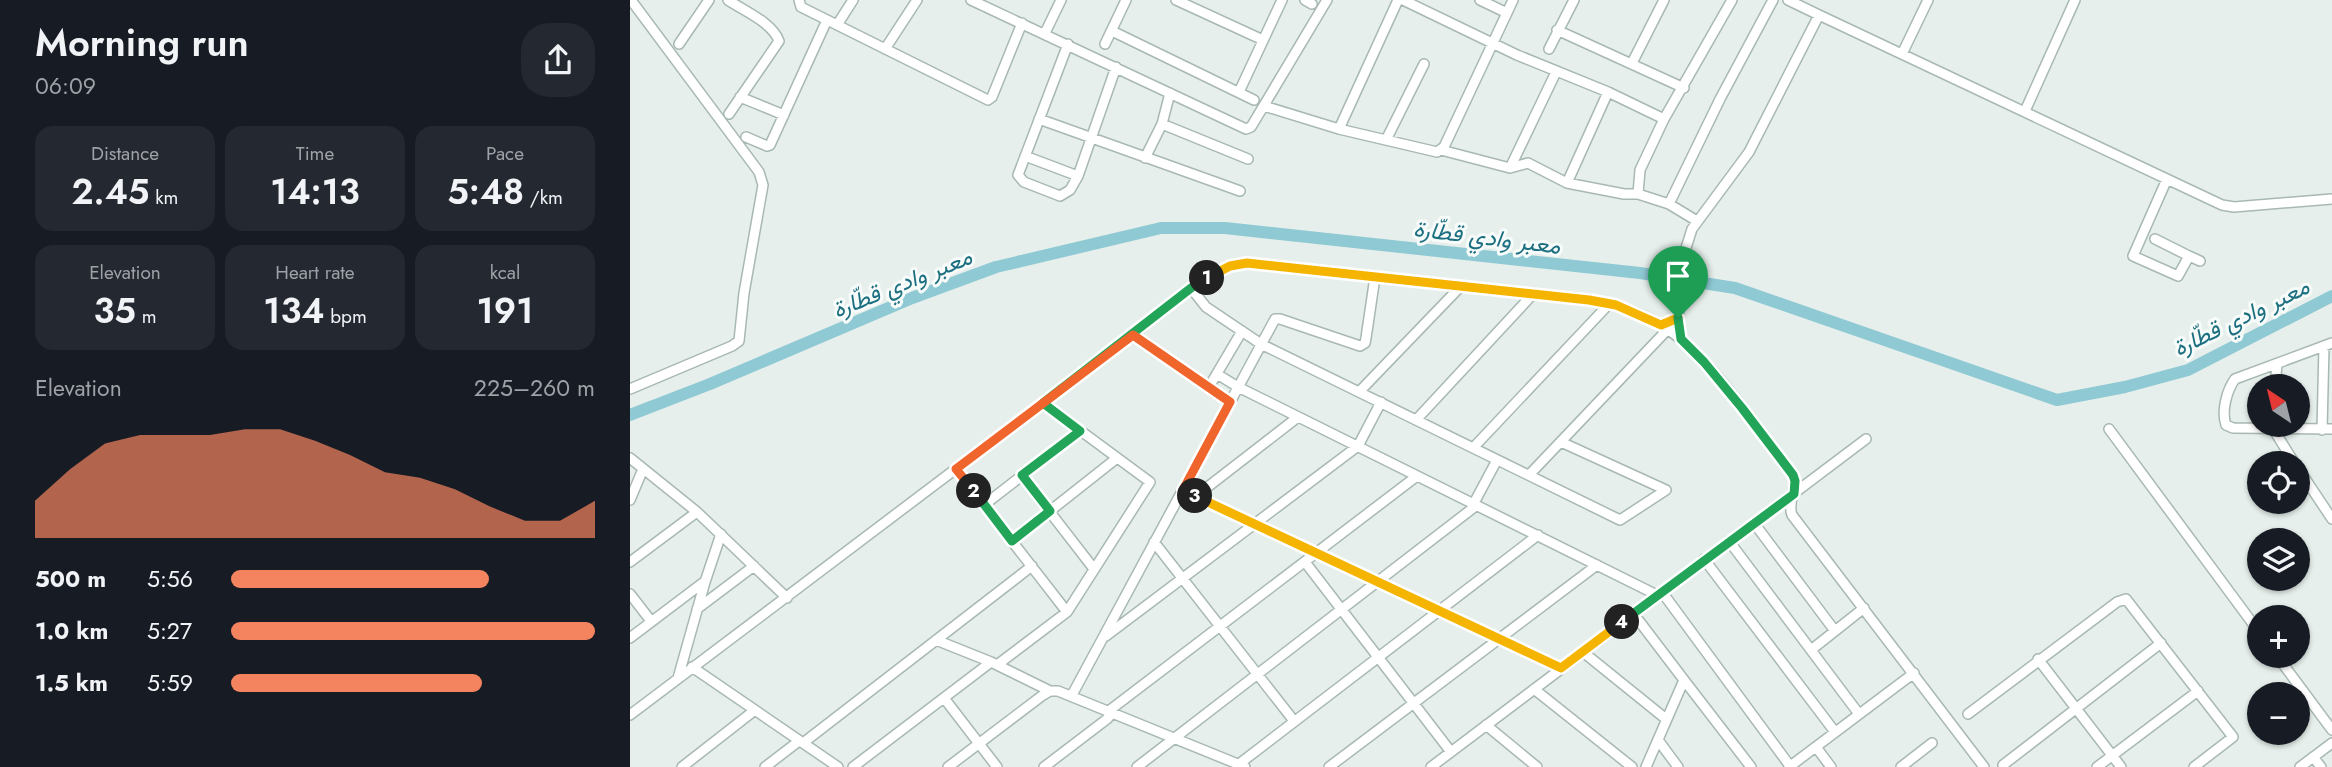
<!DOCTYPE html>
<meta charset="utf-8">
<style>
:root{--surface:#171b24;--page:#242831;--text:#f1f3f6;--muted:#9ea1a6;--accent:#f4845f}
body{margin:0;font-family:Jost,Vazirmatn,sans-serif;background:var(--page);color:var(--text);height:100vh;display:flex;flex-direction:column;font-size:26px;white-space:nowrap}
*{box-sizing:border-box;margin:0}
p{font-size:23px;color:var(--muted)}
.icon{flex:none;width:38px;height:38px;fill:none;stroke:currentColor;stroke-width:2;stroke-linecap:round;stroke-linejoin:round}
.map{position:relative;flex:1;overflow:hidden}
.drawer{display:flex;flex-direction:column;background:var(--surface);width:630px}
.drawer>*{flex:none}
.needle{width:46px;rotate:325deg}
.controls{position:absolute;left:1617px;top:374px;display:grid;gap:14px}
.controls a{display:grid;place-items:center;width:63px;height:63px;border-radius:50%;background:var(--surface);box-shadow:0 2px 5px #0004;font-size:35px}
.pin{position:absolute;display:grid;place-items:center;width:60px;height:60px;color:#fff;margin:-72px -30px;border-radius:50% 50% 50% 0;rotate:-45deg;box-shadow:0 0 7px #0007}
.pin .icon{rotate:45deg}
.km{position:absolute;width:35px;height:35px;margin:-18px;border-radius:50%;background:#222;color:#fff;font-size:19px;line-height:35px;text-align:center}
.round{display:grid;place-items:center;flex:none;width:74px;height:74px;border-radius:28px;background:var(--page)}
.summary{display:flex;align-items:center;justify-content:space-between;height:119px;padding:0 35px}
h1{font-size:38px;font-weight:600;line-height:52px}
.figures{display:grid;grid-template-columns:repeat(3,1fr);gap:10px;height:119px;padding:7px 35px}
.figures div{display:grid;align-content:center;border-radius:18px;background:var(--page);text-align:center}
.figures b{font-size:35px;font-weight:600}
.figures small{font-size:19px;font-weight:400}
.figures p{font-size:19px}
.chart{height:196px;padding:14px 35px}
.chart p{display:flex;justify-content:space-between}
.chart svg{width:100%;height:126px;margin-top:7px;fill:var(--accent);opacity:.7}
ul{padding:0 35px;list-style:none;font-size:23px}
li{display:grid;grid-template-columns:112px 84px 1fr;align-items:center;height:52px}
li i{height:18px;border-radius:9px;background:var(--accent)}
main{display:flex;flex:1;min-height:0}
.map>svg:first-child{display:block}
.lines{fill:none;stroke-linecap:round;stroke-linejoin:round}
.river{stroke:#8ec9d4;stroke-width:12}
.minor-casing{stroke:#a8b8b2;stroke-width:12}
.minor{stroke:#fff;stroke-width:9}
.split-1-casing{stroke:#fff;stroke-width:14}
.split-2-casing{stroke:#fff;stroke-width:14}
.split-3-casing{stroke:#fff;stroke-width:14}
.split-4-casing{stroke:#fff;stroke-width:14}
.split-5-casing{stroke:#fff;stroke-width:14}
.split-1{stroke:#f5b400;stroke-width:9}
.split-2{stroke:#22a559;stroke-width:9}
.split-3{stroke:#f0652b;stroke-width:9}
.split-4{stroke:#f5b400;stroke-width:9}
.split-5{stroke:#22a559;stroke-width:9}
.labels{text-anchor:middle;dominant-baseline:central;stroke-width:6;stroke-linejoin:round;paint-order:stroke}
.water-label{font-size:23px;font-style:italic;fill:#1c6f80;stroke:#f7fbf9}
</style>
<main>
<section class="drawer">
<div class="summary"><div><h1>Morning run</h1><p>06:09</p></div><a class="round"><svg class="icon" aria-label="share" viewBox="0 0 24 24"><path d="M12 15V3M7 8l5-5 5 5M5 13v7h14v-7"/></svg></a></div>
<div class="figures">
<div><p>Distance</p><b>2.45<small> km</small></b></div>
<div><p>Time</p><b>14:13</b></div>
<div><p>Pace</p><b>5:48<small> /km</small></b></div>
</div>
<div class="figures">
<div><p>Elevation</p><b>35<small> m</small></b></div>
<div><p>Heart rate</p><b>134<small> bpm</small></b></div>
<div><p>kcal</p><b>191</b></div>
</div>
<div class="chart"><p><span>Elevation</span>225–260 m</p>
<svg viewBox="0 0 160 44" preserveAspectRatio="none"><path d="M0 44V31L10 20L20 11L30 8L40 8L50 8L60 6L70 6L80 10L90 15L100 21L110 23L120 27L130 33L140 38L150 38L160 31V44z"/></svg>
</div>
<ul>
<li><b>500 m</b>5:56<i style="width:71%"></i></li>
<li><b>1.0 km</b>5:27<i style="width:100%"></i></li>
<li><b>1.5 km</b>5:59<i style="width:69%"></i></li>
</ul>
</section>
<div class="map">
<svg width="1702" height="767" viewBox="0 0 1702 767">
<rect width="100%" height="100%" fill="#e6efeb"/>
<g class="lines">
<path class="river" d="M0 415 80 384 282 298 366 267 531 228H595L1010 273 1105 288 1427 400 1495 387 1558 370 1702 296"/>
<defs>
<path id="minor" d="M98 0C114 11 142 22 149 41L99 114
M169 0 171 7 358 100 362 97 392 23
M341 0 616 129 621 127 697 0
M546 0 633 40
M675 0 682 4
M773 0 887 55 978 92 1034 119
M850 0 877 13
M1189 15 1592 205 1604 207 1702 199
M207 25 223 0
M927 30 1054 88
M482 31 624 100
M415 33 431 0
M49 44 79 0
M438 44 388 175 394 182 430 196 440 190 448 176 486 67
M475 44 496 0
M255 49 287 0
M919 49 944 0
M1272 54 1298 0
M1002 63 1034 0
M609 92 652 0
M110 97 154 115
M634 106 709 129 807 152 814 147 883 0
M1395 111 1445 0
M409 119 610 191
M532 124 618 159
M709 129 768 0
M116 137 137 146 140 145 197 20
M756 140 794 64
M811 150 880 168 898 163 937 183 994 194H1008L1039 204 1067 221
M395 156 448 176
M515 158 532 124 540 93
M880 168 926 72
M937 183 978 92
M1008 194 1010 170 1034 119 1102 0
M1039 204 1090 99 1143 0
M1525 239 1559 256 1548 276 1503 256 1537 179
M1559 256 1570 261
M561 288 576 307 631 344 990 520 1036 490 931 442
M503 335 600 402
M1051 339 1048 318 1056 248 1062 229 1119 152 1189 15 1158 0
M1702 343 1605 379C1597 390 1591 411 1596 425L1603 428 1702 429
M587 374 608 387 1027 595
M579 387 612 331
M1645 387 1647 364
M0 389 102 346 109 341 114 293 133 185 129 172 1 0
M729 392 831 286
M786 420 904 293
M1642 427 1665 464
M1479 429 1629 632
M1692 430 1694 346
M843 448 979 304
M0 458 67 512 157 598
M1668 468 1702 519
M326 469 437 612
M899 475 1038 329
M392 476 464 569
M553 490 931 668
M566 496 668 417
M0 500 13 469
M844 503 867 460
M354 505 450 431
M1124 523 1205 631
M382 541 487 458
M1099 541 1229 714
M524 542 664 721
M1074 559 1205 732
M0 562 67 512
M675 562 821 752
M1032 592 1160 766
M0 594 21 621
M67 609 124 566
M1003 613 1054 680 1016 767
M476 636 728 446 751 402
M0 638 74 582
M306 640 361 662 420 691
M1181 650 1234 608
M953 652 1036 719
M1647 656 1702 730
M1408 659 1491 767
M367 665 437 612 520 482 413 403
M62 667 208 767
M48 678 75 582 91 534
M1054 680 1121 767
M904 689 1002 767
M442 695 645 319H650L730 346 735 343 736 338 745 277
M314 698 367 767
M480 710 787 476
M1338 714 1487 602 1496 599 1603 737 1564 767
M0 715 503 335C534 310 576 266 617 263L959 300C984 304 1009 312 1031 325 1079 354 1128 429 1163 475 1168 489 1157 502 1162 515L1354 767
M856 725 907 767
M1028 740 1048 767
M173 743 402 566
M1186 747 1201 767
M1683 757 1691 767
M609 764 908 535
M1373 765 1531 643
M52 767 125 710
M135 767 169 741
M223 767 361 662
M318 767 413 695 420 691H428L615 767
M414 767 477 719 483 712
M507 767 847 505
M699 767 967 565
M801 767 1236 439
M1159 767 1284 673
M1271 767 1302 743
M1467 767 1568 691
M1670 767 1702 743"/>
</defs>
<use href="#minor" class="minor-casing"/>
<use href="#minor" class="minor"/>
</g>
<g class="lines">
<defs>
<path id="split-1" d="M577 278 600 266 617 263 959 300 986 305 1031 325 1048 318"/>
<path id="split-2" d="M344 491 382 541 420 511 392 475 450 431 413 403 561 288 577 278"/>
<path id="split-3" d="M344 491 326 469 503 335 600 402 553 490 565 496"/>
<path id="split-4" d="M565 496 931 668 992 622"/>
<path id="split-5" d="M992 622 1164 494 1165 481 1163 475 1112 408 1074 362 1051 339 1048 318"/>
</defs>
<use href="#split-1" class="split-1-casing"/>
<use href="#split-2" class="split-2-casing"/>
<use href="#split-3" class="split-3-casing"/>
<use href="#split-4" class="split-4-casing"/>
<use href="#split-5" class="split-5-casing"/>
<use href="#split-1" class="split-1"/>
<use href="#split-2" class="split-2"/>
<use href="#split-3" class="split-3"/>
<use href="#split-4" class="split-4"/>
<use href="#split-5" class="split-5"/>
</g>
<g class="labels">
<g class="water-label">
<text transform="translate(857 237) rotate(7)">معبر وادي قطّارة</text>
<text transform="translate(272 283) rotate(-22)">معبر وادي قطّارة</text>
<text transform="translate(1611 317) rotate(-26)">معبر وادي قطّارة</text>
</g>
</g>
</svg>
<div class="controls">
<a><svg class="needle" viewBox="-14 -14 28 28"><path d="M0-13l5 13h-10z" fill="#e53935"/><path d="M0 13l5-13h-10z" fill="#9ea1a6"/></svg></a>
<a><svg class="icon" aria-label="locate" viewBox="0 0 24 24"><circle cx="12" cy="12" r="6"/><path d="M12 2v4M12 18v4M2 12h4M18 12h4"/></svg></a>
<a><svg class="icon" aria-label="layers" viewBox="0 0 24 24"><path d="M12 4l9 5-9 5-9-5zM3 14l9 5 9-5"/></svg></a>
<a>+</a>
<a>−</a>
</div>
<div class="pin" style="left:1048px;top:318px;background:#1e9e55"><svg class="icon" aria-label="arrive" viewBox="0 0 24 24"><path d="M6 21V4h12l-3 4 3 4H6"/></svg></div>
<b class="km" style="left:577px;top:278px">1</b>
<b class="km" style="left:344px;top:491px">2</b>
<b class="km" style="left:565px;top:496px">3</b>
<b class="km" style="left:992px;top:622px">4</b>
</div>
</main>
